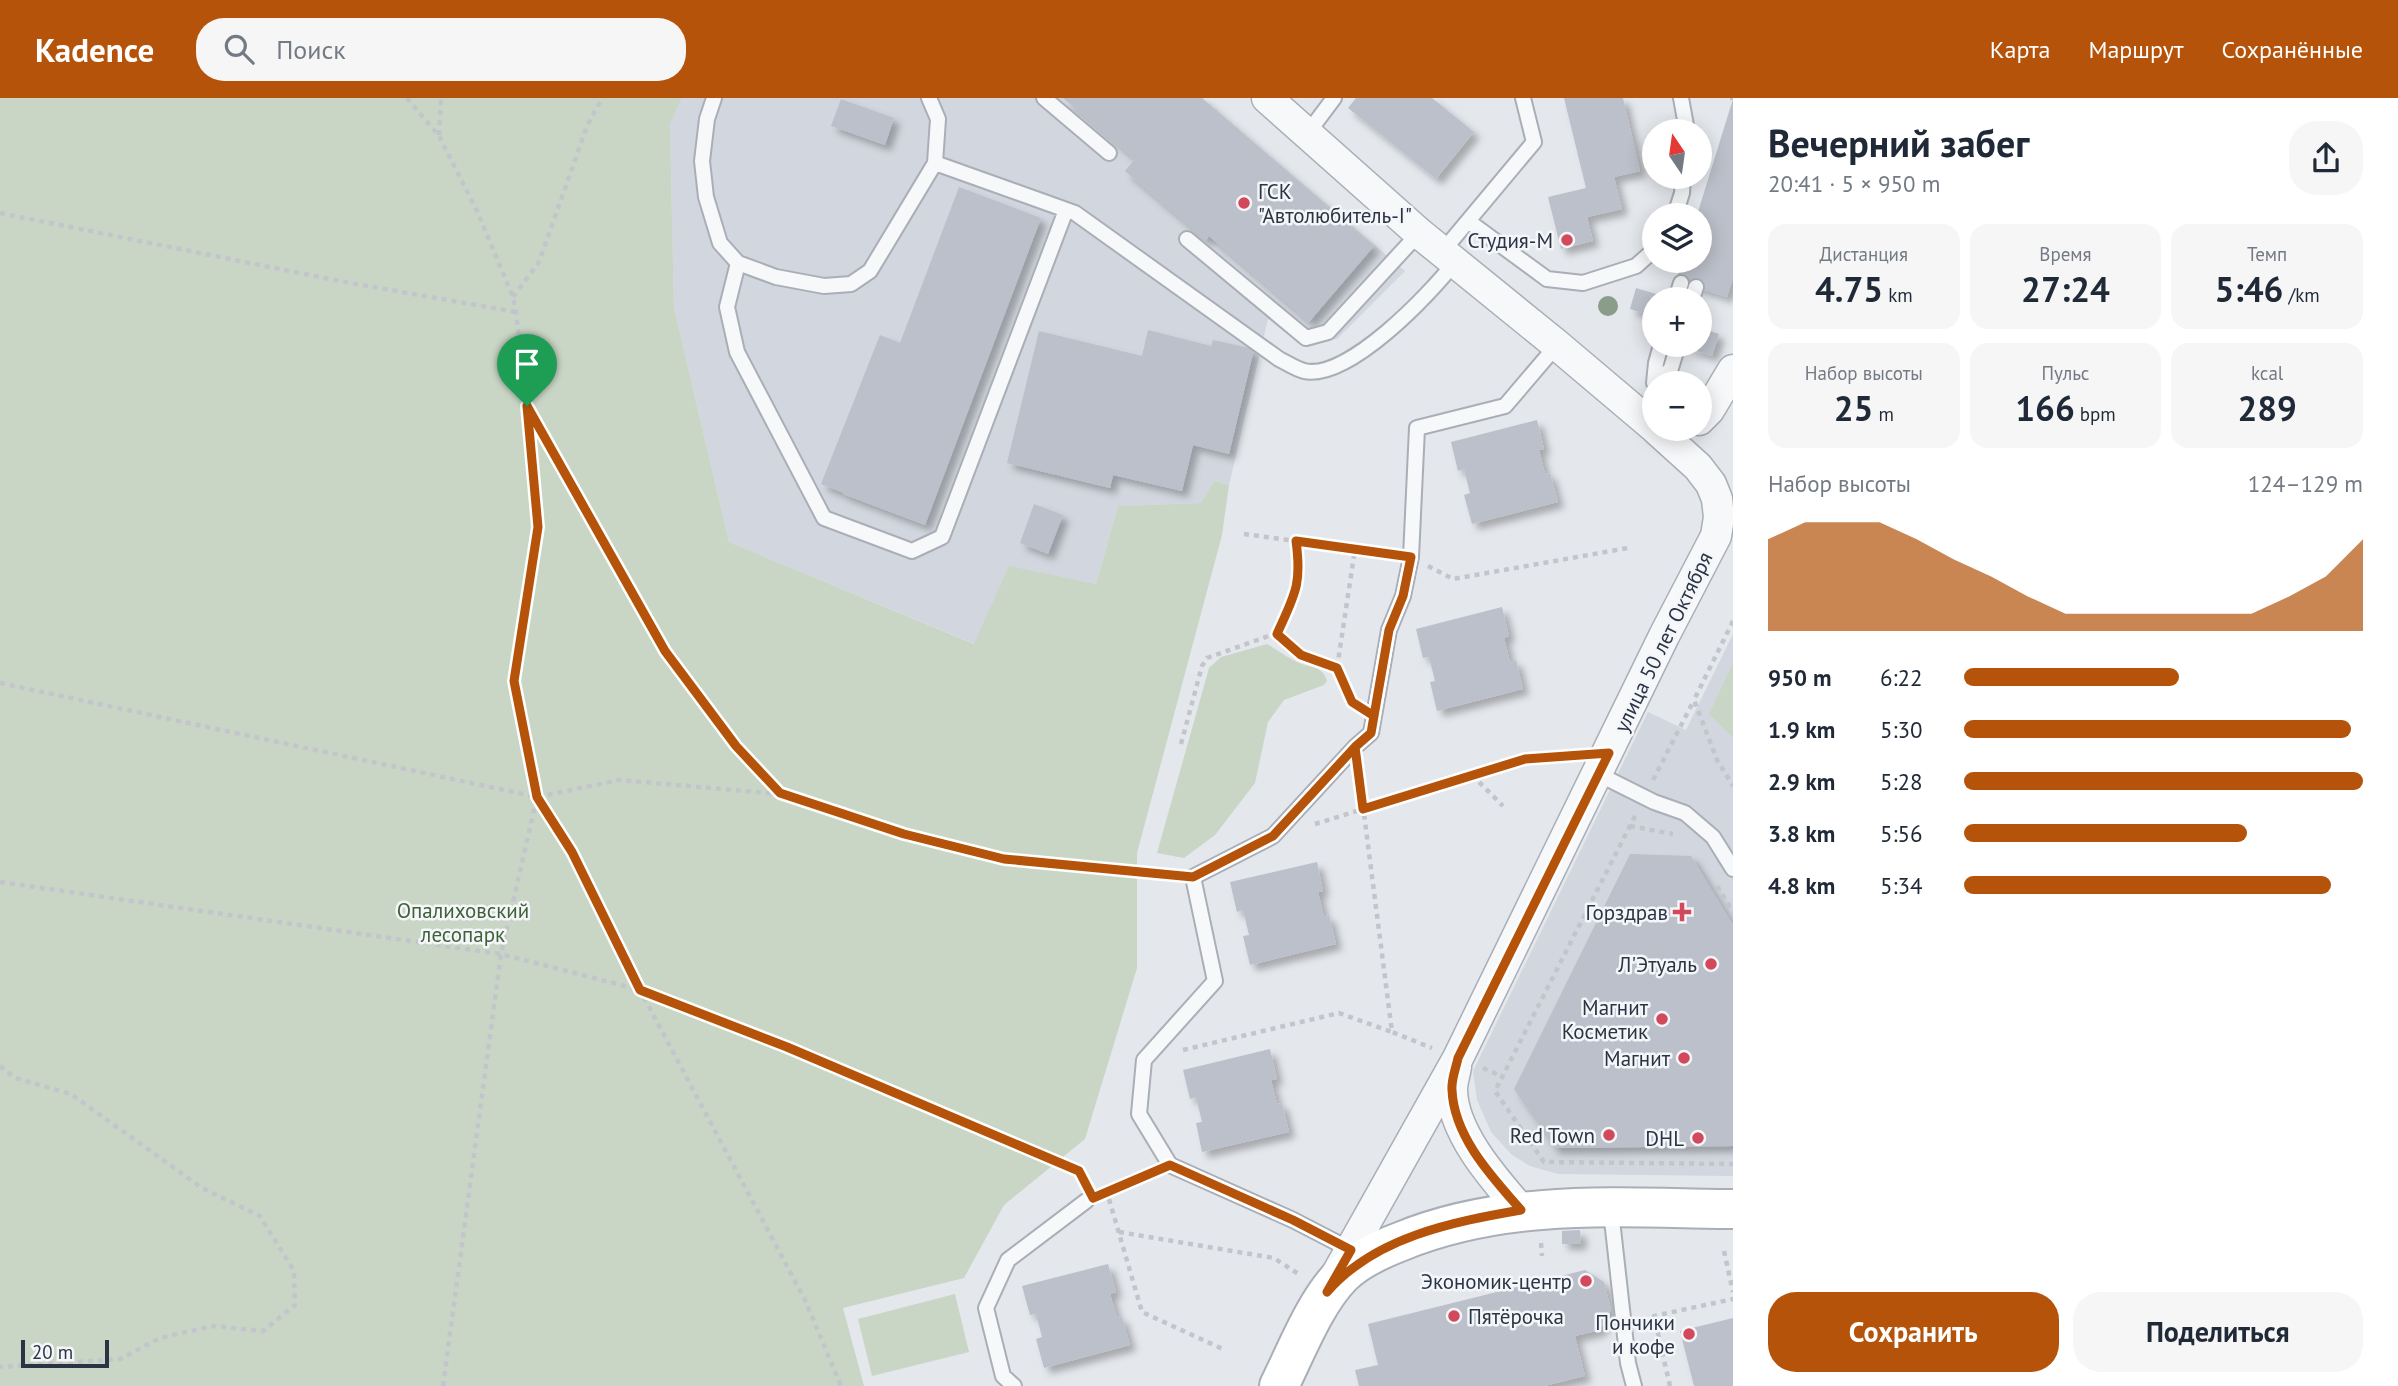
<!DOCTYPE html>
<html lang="ru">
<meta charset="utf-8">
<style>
:root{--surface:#fff;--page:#f6f6f7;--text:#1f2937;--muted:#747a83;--accent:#b45309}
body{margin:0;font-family:"PT Sans",sans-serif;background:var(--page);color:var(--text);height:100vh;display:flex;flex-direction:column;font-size:26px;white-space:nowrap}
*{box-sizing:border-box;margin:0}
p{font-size:23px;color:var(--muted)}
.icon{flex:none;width:38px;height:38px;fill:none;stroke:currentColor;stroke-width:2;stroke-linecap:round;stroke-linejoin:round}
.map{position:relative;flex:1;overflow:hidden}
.side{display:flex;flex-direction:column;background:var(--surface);width:665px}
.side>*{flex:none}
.needle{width:46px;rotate:347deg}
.fabs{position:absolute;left:1642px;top:21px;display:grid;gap:14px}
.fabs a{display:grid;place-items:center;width:70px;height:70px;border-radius:50%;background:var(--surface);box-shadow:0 4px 18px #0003;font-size:35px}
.scale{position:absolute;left:21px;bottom:18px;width:88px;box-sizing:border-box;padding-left:7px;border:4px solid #2b3445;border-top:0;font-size:19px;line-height:24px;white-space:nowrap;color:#2b3445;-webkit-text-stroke:5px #f4f6f9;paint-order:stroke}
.pin{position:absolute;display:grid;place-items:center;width:60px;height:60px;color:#fff;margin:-72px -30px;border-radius:50% 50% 50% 0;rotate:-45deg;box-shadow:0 0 7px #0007}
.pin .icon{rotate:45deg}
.round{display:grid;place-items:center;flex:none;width:74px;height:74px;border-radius:28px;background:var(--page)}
.headline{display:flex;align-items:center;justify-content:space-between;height:119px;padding:0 35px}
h1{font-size:38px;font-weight:800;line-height:52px}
.metrics{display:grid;grid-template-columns:repeat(3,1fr);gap:10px;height:119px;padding:7px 35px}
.metrics div{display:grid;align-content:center;border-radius:18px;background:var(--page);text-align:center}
.metrics b{font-size:35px;font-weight:800}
.metrics small{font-size:19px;font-weight:400}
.metrics p{font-size:19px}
.chart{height:196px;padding:14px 35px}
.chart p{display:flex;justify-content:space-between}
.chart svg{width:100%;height:126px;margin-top:7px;fill:var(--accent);opacity:.7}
.primary-button{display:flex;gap:14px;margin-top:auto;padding:14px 35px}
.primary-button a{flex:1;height:80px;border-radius:28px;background:var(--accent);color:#fff;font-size:28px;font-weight:800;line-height:80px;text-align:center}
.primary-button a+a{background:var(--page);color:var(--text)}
ul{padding:0 35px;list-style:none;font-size:23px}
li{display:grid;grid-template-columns:112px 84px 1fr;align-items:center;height:52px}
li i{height:18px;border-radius:9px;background:var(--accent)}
header{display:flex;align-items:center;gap:42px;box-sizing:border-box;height:98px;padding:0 35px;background:var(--accent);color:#fff}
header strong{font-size:33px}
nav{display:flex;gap:38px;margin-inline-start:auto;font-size:24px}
.search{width:490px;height:63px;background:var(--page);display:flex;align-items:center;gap:18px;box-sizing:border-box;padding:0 24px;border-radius:28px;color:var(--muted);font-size:26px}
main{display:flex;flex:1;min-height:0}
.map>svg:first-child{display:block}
.built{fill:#d2d6de}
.green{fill:#c9d6c5}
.building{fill:#bbc0ca;filter:url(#shadow)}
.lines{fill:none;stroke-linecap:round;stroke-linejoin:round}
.lane-casing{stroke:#a9aeb7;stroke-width:18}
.street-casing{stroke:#a9aeb7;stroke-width:33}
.secondary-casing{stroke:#a9aeb7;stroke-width:42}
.path{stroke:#c2c5cb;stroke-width:4.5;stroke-dasharray:5 5;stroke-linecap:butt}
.lane{stroke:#f7f8fa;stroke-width:14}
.street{stroke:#f7f8fa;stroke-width:30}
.secondary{stroke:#fff;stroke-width:38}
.tree{fill:#899d89}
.route-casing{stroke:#fff;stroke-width:14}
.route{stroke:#b45309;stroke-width:9}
.poi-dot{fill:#d1495b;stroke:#f4f6f9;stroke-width:2.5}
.labels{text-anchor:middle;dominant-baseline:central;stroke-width:5;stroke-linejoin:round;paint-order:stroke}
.poi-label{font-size:21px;fill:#2b3445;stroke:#f4f6f9;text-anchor:end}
.street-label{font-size:21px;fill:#2b3445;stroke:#f4f6f9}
.park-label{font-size:21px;fill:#3f6138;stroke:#f4f6f9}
</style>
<header>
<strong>Kadence</strong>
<div class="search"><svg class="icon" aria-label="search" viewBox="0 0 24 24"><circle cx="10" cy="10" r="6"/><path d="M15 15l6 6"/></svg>Поиск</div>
<nav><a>Карта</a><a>Маршрут</a><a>Сохранённые</a></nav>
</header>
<main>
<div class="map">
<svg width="1733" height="1288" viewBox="0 0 1733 1288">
<defs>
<filter id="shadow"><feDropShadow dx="6" dy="6" stdDeviation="3.5" flood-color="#0004"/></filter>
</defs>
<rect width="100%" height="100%" fill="#e4e7ec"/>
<path class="built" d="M682 0H1202L1405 173 1337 241 1302 247 1268 221 1229 387 1214 383 1201 405 1118 408 1096 486 1009 469 975 546 729 444 674 210 670 25Z
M1733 536V1078L1558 1076 1530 1068 1512 1057 1491 1034 1477 1002 1473 973 1648 614 1686 632Z"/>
<path class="green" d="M0 0H682L670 26 674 210 729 444 974 546 1009 468 1096 486 1118 408 1201 405 1214 383 1229 387 1222 437 1137 755V870L1085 1041 1004 1107 964 1180 843 1210 864 1288H0Z
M1267 546C1277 552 1288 560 1299 565 1311 570 1323 568 1327 583L1324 587 1284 602 1268 624 1255 685 1215 737 1184 760 1157 755 1209 570 1221 559Z
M1733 565V639L1709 616Z
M955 1196 969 1254 872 1278 858 1221Z"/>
<path class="building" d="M1063 0H1202L1374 148 1309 224 1209 138 1206 142 1125 73 1135 61Z
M1356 0H1432L1474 34 1436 81 1348 10Z
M1564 0H1623L1640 73 1614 79 1622 111 1587 119 1593 143 1561 151 1548 99 1586 90Z
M841 1 894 20 885 47 831 28Z
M1733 1V180L1727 199 1676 183 1682 163H1699V117H1697Z
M959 89 1041 120 925 427 843 396 844 395 821 386 880 237 900 245Z
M1636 190 1656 196 1649 217 1630 211Z
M1699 230 1719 236 1712 258 1688 250 1689 247H1699Z
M1148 232 1211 248 1213 242 1254 251 1229 356 1193 347 1182 393 1113 377 1110 390 1007 365 1039 233 1142 258Z
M1537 322 1544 351 1539 352 1545 376 1550 375 1558 404 1472 426 1464 397 1470 395 1464 371 1458 373 1451 344Z
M1034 406 1063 417 1048 456 1020 445Z
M1502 509 1509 538 1504 540 1510 564 1516 562 1523 591 1437 613 1430 584 1435 583 1429 559 1423 560 1416 531Z
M1630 756 1691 758 1733 827V1048L1554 1050 1514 991Z
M1317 764 1323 793 1318 794 1324 819 1329 817 1336 846 1250 867 1243 838 1249 837 1243 812 1237 814 1230 784Z
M1270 951 1277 981 1271 982 1277 1006 1282 1005 1289 1034 1202 1054 1196 1025 1202 1024 1196 999 1190 1001 1183 972Z
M1580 1132 1581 1146H1562V1133Z
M1108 1166 1116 1194 1110 1196 1117 1220 1122 1219 1130 1247 1044 1270 1036 1241 1042 1239 1036 1216 1030 1217 1022 1188Z
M1585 1172 1604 1184 1611 1212 1600 1232 1575 1238 1585 1278 1544 1288H1359L1355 1272 1378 1267 1368 1226Z
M1733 1220V1288H1694L1680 1233Z"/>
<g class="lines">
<defs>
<path id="lane" d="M714 0 707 21 702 63 706 99 720 145 738 165 776 179 824 188 851 186 870 173 935 65 938 21 929 0
M1044 0 1109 55
M1681 0 1687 33
M1307 36 1334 0
M935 65 1075 115 1279 261C1287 265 1296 271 1304 273 1348 283 1430 196 1455 164
M1675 117 1682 95 1683 79
M1468 123 1547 181 1583 185 1636 168 1654 152
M1187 141 1306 240 1328 234 1419 135
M1442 154 1534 44 1523 0
M738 165 727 209 737 254 824 420 912 453 942 439 1066 112
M1676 201 1681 185
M1692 201 1696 189
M1654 285 1656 265 1661 247
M1659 285 1671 270 1678 247
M1598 676 1654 704 1685 715 1713 739 1733 771
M1611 1113 1628 1265 1634 1288
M1351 1152 1293 1122 1170 1067 1139 1016 1144 962 1215 883 1193 779 1273 738 1355 649 1371 635 1389 532 1403 498 1411 459 1417 330 1505 308 1557 247
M1014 1288 1003 1278 986 1210 1008 1162 1086 1103"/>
<path id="street" d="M1267 0 1419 135 1557 247 1654 329
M1699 322 1709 312 1733 272
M1456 969C1455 976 1452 984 1452 991 1452 1034 1494 1081 1521 1112
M1335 1179 1458 960 1664 538 1716 438 1719 419 1717 401 1711 386 1698 369 1656 331"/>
<path id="secondary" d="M1279 1288C1296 1254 1315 1204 1342 1177 1357 1162 1381 1151 1402 1143 1508 1100 1621 1110 1733 1111"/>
</defs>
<use href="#lane" class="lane-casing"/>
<use href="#street" class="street-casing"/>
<use href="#secondary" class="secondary-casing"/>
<path class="path" d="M407 0 439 38 477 113 513 199 516 214 531 347 538 429 514 583 537 699 572 754 640 892 805 1202 841 1288
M1730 0H1733
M439 37 441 0
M0 115 345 184 516 214
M513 199 539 164 587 28 602 0
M529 312 665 553 736 648 780 695
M1244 436 1391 456
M1428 468 1453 481 1628 450
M1733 523 1694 602 1717 662 1733 688
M1277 535 1301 557 1337 570
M0 585 537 699 619 682 780 696 904 736 1004 761 1174 777
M1355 605 1337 570 1355 451
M1181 646 1202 568 1207 560 1277 535C1295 496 1303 487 1296 443
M1359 677 1392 934 1432 950
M1472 677 1503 708
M1653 682 1694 602
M1635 718 1495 993 1544 1064 1733 1066
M1315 726 1525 661 1573 657
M1630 728 1673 736
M0 784 501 856 640 892 787 949 1079 1073 1084 1084
M1717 788 1733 814
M1183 952 1339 915 1392 934
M0 968 15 980 71 996 202 1090 260 1118 294 1173 295 1207 263 1233 213 1228 160 1240 120 1261 0 1269
M1483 970 1501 978
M1106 1094 1152 1074
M1109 1101 1142 1214 1225 1252
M1119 1134 1274 1160 1300 1177
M1541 1145 1542 1158
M1724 1153 1733 1194
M443 1288 501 856 537 699
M1670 1288 1654 1218 1733 1201"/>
<use href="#lane" class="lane"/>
<use href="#street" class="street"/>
<use href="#secondary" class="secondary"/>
</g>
<circle class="tree" cx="1608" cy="208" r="10"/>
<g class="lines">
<defs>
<path id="route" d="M527 308 538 429 514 583 537 699 572 754 640 892 787 949 1079 1073 1093 1100 1170 1067 1293 1122 1351 1152 1327 1194C1375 1139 1452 1124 1521 1112 1492 1079 1454 1039 1452 992 1451 982 1456 970 1458 960L1609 655 1525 661 1363 711 1355 649 1371 635 1374 618 1352 604 1337 570 1301 557 1277 536C1295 496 1302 487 1296 443L1411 459 1403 498 1389 532 1371 635 1355 649 1273 738 1193 779 1004 761 904 736 780 695 736 648 665 553 527 308"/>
</defs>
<use href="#route" class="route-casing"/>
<use href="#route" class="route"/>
</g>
<g class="poi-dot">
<circle cx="1244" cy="105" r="7"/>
<circle cx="1567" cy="142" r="7"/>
<path d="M1678.5 803.5h7v7h7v7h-7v7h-7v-7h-7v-7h7z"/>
<circle cx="1711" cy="866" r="7"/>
<circle cx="1662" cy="921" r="7"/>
<circle cx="1684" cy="960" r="7"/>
<circle cx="1609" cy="1037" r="7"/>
<circle cx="1698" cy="1040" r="7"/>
<circle cx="1586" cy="1183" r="7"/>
<circle cx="1454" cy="1218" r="7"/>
<circle cx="1689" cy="1236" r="7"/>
</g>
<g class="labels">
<g class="poi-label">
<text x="1258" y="93" text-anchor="start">ГСК<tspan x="1258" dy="24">"Автолюбитель-I"</tspan></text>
<text x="1553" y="142">Студия-М</text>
<text x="1668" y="814">Горздрав</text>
<text x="1697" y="866">Л'Этуаль</text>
<text x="1648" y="909">Магнит<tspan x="1648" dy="24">Косметик</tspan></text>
<text x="1670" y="960">Магнит</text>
<text x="1595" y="1037">Red Town</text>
<text x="1684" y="1040">DHL</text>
<text x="1572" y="1183">Экономик-центр</text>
<text x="1468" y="1218" text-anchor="start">Пятёрочка</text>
<text x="1675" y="1224">Пончики<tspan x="1675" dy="24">и кофе</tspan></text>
</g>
<g class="street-label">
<text transform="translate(1663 544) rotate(-64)">улица 50 лет Октября</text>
</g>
<g class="park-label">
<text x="463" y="812">Опалиховский<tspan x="463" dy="24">лесопарк</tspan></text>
</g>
</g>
</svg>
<div class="fabs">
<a><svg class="needle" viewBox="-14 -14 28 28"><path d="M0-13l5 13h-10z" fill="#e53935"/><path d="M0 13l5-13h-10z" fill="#747a83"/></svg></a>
<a><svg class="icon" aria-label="layers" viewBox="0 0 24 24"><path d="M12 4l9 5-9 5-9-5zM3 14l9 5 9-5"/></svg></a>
<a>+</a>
<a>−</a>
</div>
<div class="scale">20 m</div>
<div class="pin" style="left:527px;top:308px;background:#1e9e55"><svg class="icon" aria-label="arrive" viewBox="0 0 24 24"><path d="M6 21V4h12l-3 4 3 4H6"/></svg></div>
</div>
<section class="side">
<div class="headline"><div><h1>Вечерний забег</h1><p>20:41 · 5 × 950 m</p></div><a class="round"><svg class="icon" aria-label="share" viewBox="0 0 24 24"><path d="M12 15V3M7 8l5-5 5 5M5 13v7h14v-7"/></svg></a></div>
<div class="metrics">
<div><p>Дистанция</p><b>4.75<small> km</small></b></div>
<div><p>Время</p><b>27:24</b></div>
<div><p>Темп</p><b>5:46<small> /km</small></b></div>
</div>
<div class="metrics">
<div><p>Набор высоты</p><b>25<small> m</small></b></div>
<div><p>Пульс</p><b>166<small> bpm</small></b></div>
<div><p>kcal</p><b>289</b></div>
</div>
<div class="chart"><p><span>Набор высоты</span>124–129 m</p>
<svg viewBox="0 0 160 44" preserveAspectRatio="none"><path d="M0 44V12L10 6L20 6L30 6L40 12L50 19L60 25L70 32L80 38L90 38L100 38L110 38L120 38L130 38L140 32L150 25L160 12V44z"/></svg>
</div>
<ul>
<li><b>950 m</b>6:22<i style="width:54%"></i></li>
<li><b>1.9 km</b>5:30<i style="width:97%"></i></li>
<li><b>2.9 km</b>5:28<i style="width:100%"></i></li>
<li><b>3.8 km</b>5:56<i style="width:71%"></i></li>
<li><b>4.8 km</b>5:34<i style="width:92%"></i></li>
</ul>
<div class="primary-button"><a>Сохранить</a><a>Поделиться</a></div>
</section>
</main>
